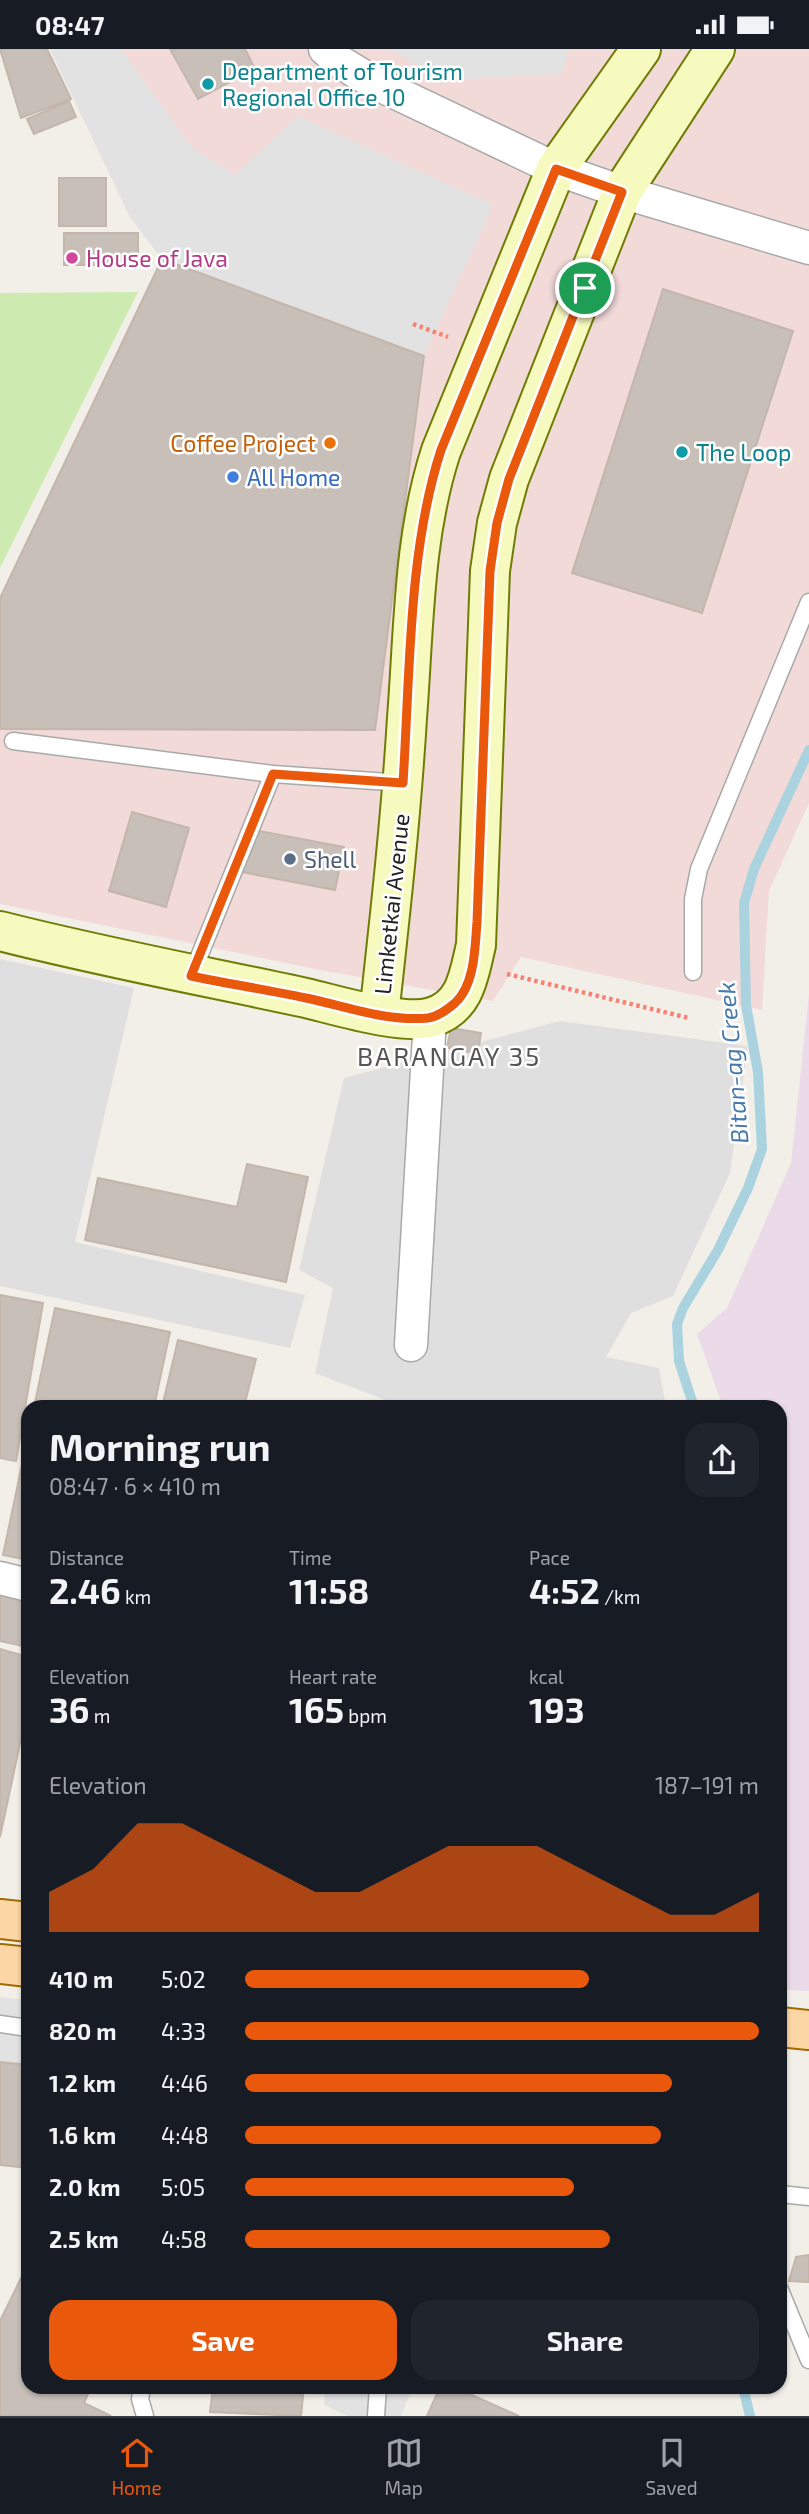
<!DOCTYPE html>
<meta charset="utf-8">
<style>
:root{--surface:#171b24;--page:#20242c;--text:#f1f3f6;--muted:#9ea1a6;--line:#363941;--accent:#ea580c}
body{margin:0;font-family:"Exo 2",sans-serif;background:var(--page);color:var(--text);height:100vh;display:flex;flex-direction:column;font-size:26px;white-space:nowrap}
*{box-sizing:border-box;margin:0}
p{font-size:23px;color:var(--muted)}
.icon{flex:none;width:38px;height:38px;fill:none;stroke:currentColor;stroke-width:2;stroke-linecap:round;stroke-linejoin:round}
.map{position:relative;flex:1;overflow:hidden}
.side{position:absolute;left:21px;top:1351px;width:766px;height:994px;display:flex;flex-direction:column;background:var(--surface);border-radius:21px;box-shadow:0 2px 5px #0004}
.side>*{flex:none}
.pin{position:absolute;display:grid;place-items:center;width:60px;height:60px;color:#fff;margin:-30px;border:4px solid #fff;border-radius:50%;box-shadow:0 2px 7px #0007}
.round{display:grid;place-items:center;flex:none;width:74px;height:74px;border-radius:21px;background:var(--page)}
.overview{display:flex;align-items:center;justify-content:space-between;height:119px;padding:0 28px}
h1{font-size:38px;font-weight:700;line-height:52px}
.stats{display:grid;grid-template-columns:repeat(3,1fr);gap:10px;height:119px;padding:7px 28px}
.stats div{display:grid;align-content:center}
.stats b{font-size:35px;font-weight:700}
.stats small{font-size:19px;font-weight:400}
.stats p{font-size:19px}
.chart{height:196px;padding:14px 28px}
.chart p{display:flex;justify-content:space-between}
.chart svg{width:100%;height:126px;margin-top:7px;fill:var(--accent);opacity:.7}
.action{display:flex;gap:14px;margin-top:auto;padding:14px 28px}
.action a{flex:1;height:80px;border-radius:21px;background:var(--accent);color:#fff;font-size:28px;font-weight:700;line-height:80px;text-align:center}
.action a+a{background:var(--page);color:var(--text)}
ul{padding:0 28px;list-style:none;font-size:23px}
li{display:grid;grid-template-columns:112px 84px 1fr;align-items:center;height:52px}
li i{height:18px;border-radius:9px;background:var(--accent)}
.status{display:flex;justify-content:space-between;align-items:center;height:49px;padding:0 35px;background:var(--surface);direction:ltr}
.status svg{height:19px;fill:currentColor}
.tabs{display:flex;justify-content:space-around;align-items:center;height:98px;border-top:2px solid var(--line);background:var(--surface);font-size:19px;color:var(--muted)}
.tabs a{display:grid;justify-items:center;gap:4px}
.tabs .active{color:var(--accent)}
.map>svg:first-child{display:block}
.residential{fill:#e0dfdf}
.commercial{fill:#f2dad9}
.industrial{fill:#ebdbe8}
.grass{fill:#cdebb0}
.parking{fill:#e2e2e2}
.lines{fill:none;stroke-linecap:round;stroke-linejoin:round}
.stream{stroke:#aad3df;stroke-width:10}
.building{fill:#c7bfb8;stroke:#c4b6ab;stroke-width:2}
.lane-casing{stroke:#a9a9a9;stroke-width:19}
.street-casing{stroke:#a9a9a9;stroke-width:35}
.secondary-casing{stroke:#707d05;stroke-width:42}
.primary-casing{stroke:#a06b00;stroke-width:42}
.path{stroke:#fa8072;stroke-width:4.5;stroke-dasharray:3.5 3.5;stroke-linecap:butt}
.lane{stroke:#fff;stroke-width:16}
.street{stroke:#fff;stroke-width:32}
.secondary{stroke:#f7fabf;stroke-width:38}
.primary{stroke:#fcd6a4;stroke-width:38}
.route-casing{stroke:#fff;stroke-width:14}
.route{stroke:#ea580c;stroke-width:9}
.culture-dot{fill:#0f9aa8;stroke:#fff;stroke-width:2.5}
.hotel-dot{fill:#d1479c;stroke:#fff;stroke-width:2.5}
.food-dot{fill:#e8710a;stroke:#fff;stroke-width:2.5}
.shop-dot{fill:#3f7fe0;stroke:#fff;stroke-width:2.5}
.service-dot{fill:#5c6f8a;stroke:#fff;stroke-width:2.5}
.labels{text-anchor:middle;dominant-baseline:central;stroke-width:5;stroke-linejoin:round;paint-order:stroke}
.culture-label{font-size:23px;fill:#0d838f;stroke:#fff;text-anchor:start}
.hotel-label{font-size:23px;fill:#b23c85;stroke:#fff;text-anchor:start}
.food-label{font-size:23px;fill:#c56008;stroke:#fff;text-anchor:end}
.shop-label{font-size:23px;fill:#366cbe;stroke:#fff;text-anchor:start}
.service-label{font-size:23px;fill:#4e5e75;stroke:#fff;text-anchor:start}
.street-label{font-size:23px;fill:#222;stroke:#fff}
.water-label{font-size:24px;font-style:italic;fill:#4a7aab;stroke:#fff}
.quarter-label{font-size:26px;letter-spacing:2px;fill:#555;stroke:#fff}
</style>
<div class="status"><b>08:47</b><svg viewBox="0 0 49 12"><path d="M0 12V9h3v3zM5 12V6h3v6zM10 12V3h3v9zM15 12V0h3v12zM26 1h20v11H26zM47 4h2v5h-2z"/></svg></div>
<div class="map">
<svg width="809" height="2367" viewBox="0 0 809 2367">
<rect width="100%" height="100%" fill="#f2efe9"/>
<path class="residential" d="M0 910 134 939 75 1193 305 1246 290 1299 0 1237Z
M560 972 748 997 730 1124 673 1247 631 1264 606 1308 659 1319 666 1358H404L315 1324 333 1239 299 1221 344 1029Z"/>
<path class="commercial" d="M50 0H809V754L769 842 762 961 521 908 493 952 320 921 0 855V549L162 210 130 168Z"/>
<path class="industrial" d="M809 945V1942L780 1941V1358H723L697 1285 727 1259 791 1114Z"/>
<path class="grass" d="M138 243 0 519V244Z"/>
<path class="parking" d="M50 0H121L192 99 235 126 298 67 493 156 424 307 162 210 130 168Z
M390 0H566L568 1 562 25 466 30 412 13Z
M0 1948 28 1951V2016L0 2013Z
M325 2338H413L401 2367H348L324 2356Z"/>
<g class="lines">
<path class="stream" d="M694 1358 679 1312 677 1275 683 1259 718 1201 748 1139 762 1100 758 1023 746 956 744 854 754 820 809 701
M743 2338 750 2367"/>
</g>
<path class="building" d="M0 0H47L71 50 21 69Z
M170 0H245L255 20 198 50Z
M69 52 76 68 34 85 27 70Z
M59 129H106V177H59Z
M64 184H138V216H64Z
M162 210 424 307 375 681 0 680V549Z
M663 240 793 282 702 564 572 524Z
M132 763 189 779 166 858 109 842Z
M244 779 344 798 335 841 236 822Z
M451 979 481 984 478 1004 447 999Z
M247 1115 308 1128 286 1233 85 1191 98 1129 237 1158Z
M0 1246 43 1254 16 1412 0 1409Z
M55 1259 170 1283 154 1358H34Z
M178 1291 256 1310 244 1358H162Z
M28 1387V1511L3 1506Z
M0 1544 28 1552V1598L0 1592Z
M0 1600 28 1608V1657L0 1788Z
M0 2013 28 2016V2119L0 2116Z
M809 2206V2233L789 2232 796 2208Z
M21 2229 28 2233V2338H91L84 2354 111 2367H0V2272Z
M213 2338H304L301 2367 210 2363Z
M440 2338H454L519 2367H427Z"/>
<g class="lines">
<defs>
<path id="lane" d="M13 692 273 725 403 734
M693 923V850L699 820 809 553
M192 925 273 725
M0 1975 28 1979
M780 2145 809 2148
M780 2241 809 2311
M142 2338 140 2350 145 2367
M376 2367 378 2338"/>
<path id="street" d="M325 0 340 13 373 33 556 120 622 143 809 199
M411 1296 430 969
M0 1529 28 1536"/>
<path id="secondary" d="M0 882C102 908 204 927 306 949 336 956 404 977 432 968 466 958 469 925 476 896L490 522 497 474 509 430 622 143 715 0
M379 966C390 867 401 768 407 669 414 580 413 488 441 402L556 120 641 0"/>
<path id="primary" d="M0 1870 28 1873
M0 1915 28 1918
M780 1978 809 1981"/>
</defs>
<use href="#lane" class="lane-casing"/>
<use href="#street" class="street-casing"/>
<use href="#secondary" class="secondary-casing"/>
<use href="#primary" class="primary-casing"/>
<path class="path" d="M413 275 448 288
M507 925 689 969"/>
<use href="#lane" class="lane"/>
<use href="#street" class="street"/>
<use href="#secondary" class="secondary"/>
<use href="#primary" class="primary"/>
</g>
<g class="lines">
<defs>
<path id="route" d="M556 120 622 143 509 430 497 474 490 522 477 873C475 898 475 936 455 954 448 960 437 968 428 969 387 973 345 957 306 949 268 941 229 935 191 927L273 725 403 734C410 627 408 502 441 401Z"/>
</defs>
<use href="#route" class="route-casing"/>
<use href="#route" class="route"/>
</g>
<g class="culture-dot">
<circle cx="208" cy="35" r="7"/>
<circle cx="682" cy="403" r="7"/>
</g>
<circle class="hotel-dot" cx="72" cy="209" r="7"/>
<circle class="food-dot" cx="330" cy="394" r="7"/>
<circle class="shop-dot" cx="233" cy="428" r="7"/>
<circle class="service-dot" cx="290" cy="810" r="7"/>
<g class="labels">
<g class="culture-label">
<text x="222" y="22">Department of Tourism<tspan x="222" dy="26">Regional Office 10</tspan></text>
<text x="696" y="403">The Loop</text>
</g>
<g class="hotel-label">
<text x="86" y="209">House of Java</text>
</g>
<g class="food-label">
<text x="316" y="394">Coffee Project</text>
</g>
<g class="shop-label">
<text x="247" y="428">All Home</text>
</g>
<g class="service-label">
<text x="304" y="810">Shell</text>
</g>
<g class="street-label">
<text transform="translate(391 855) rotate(-84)">Limketkai Avenue</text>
</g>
<g class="water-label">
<text transform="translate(732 1014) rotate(-95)">Bitan-ag Creek</text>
</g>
<g class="quarter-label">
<text x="449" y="1006">BARANGAY 35</text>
</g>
</g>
</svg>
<div class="pin" style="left:585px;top:239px;background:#1e9e55"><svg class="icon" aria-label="arrive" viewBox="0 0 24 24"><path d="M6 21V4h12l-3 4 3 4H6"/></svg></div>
<section class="side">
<div class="overview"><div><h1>Morning run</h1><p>08:47 · 6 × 410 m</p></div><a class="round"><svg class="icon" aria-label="share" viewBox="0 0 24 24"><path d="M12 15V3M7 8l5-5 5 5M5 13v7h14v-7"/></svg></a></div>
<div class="stats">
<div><p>Distance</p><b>2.46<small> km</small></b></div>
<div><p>Time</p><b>11:58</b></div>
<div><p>Pace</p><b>4:52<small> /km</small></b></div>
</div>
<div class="stats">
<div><p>Elevation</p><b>36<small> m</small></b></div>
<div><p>Heart rate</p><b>165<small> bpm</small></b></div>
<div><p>kcal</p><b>193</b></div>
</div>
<div class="chart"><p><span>Elevation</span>187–191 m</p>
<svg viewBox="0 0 160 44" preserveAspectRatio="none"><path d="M0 44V30L10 22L20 6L30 6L40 14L50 22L60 30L70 30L80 22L90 14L100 14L110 14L120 22L130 30L140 38L150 38L160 30V44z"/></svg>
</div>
<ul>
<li><b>410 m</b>5:02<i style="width:67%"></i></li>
<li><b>820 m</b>4:33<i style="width:100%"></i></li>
<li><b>1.2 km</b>4:46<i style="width:83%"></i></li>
<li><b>1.6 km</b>4:48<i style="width:81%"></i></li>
<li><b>2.0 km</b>5:05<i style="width:64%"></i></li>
<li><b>2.5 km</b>4:58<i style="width:71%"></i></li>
</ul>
<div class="action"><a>Save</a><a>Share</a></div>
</section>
</div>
<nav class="tabs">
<a class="active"><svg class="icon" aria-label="home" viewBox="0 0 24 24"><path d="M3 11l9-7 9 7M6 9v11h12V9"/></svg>Home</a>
<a><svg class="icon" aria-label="map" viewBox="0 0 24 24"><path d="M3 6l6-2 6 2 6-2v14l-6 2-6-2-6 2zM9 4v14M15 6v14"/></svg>Map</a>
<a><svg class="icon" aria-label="saved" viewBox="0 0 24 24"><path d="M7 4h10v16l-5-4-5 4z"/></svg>Saved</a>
</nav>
